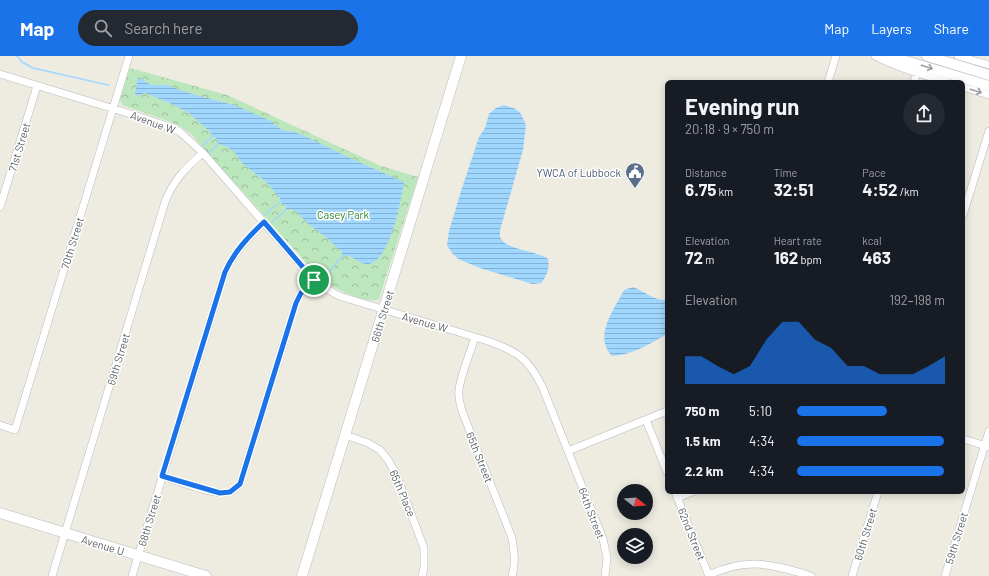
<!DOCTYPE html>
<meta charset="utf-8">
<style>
:root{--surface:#171b24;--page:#242831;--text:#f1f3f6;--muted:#9ea1a6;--accent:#1a73e8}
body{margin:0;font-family:Barlow,sans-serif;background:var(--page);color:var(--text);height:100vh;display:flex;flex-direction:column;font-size:15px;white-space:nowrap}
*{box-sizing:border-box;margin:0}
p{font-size:13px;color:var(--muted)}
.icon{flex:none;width:22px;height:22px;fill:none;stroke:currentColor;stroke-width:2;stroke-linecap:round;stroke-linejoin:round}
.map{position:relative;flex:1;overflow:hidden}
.drawer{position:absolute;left:665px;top:24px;width:300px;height:414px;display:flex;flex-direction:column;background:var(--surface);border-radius:6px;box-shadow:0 2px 10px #0003}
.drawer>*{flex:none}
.needle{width:26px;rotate:107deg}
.tools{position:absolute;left:617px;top:428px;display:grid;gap:8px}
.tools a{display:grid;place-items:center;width:36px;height:36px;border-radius:50%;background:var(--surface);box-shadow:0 2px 10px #0003;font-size:20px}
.pin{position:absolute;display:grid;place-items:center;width:34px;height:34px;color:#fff;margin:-17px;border:2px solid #fff;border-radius:50%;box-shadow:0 1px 4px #0007}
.round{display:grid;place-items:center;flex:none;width:42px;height:42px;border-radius:21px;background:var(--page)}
.headline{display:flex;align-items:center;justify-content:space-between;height:68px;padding:0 20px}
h1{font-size:22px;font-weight:700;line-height:30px}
.figures{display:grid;grid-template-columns:repeat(3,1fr);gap:6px;height:68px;padding:4px 20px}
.figures div{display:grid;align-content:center}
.figures b{font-size:17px;font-weight:700}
.figures small{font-size:11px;font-weight:400}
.figures p{font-size:11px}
.chart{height:112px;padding:8px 20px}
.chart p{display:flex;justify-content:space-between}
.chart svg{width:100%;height:72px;margin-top:4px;fill:var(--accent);opacity:.7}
ul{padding:0 20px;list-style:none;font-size:13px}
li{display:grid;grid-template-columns:64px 48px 1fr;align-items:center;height:30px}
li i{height:10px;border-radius:5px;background:var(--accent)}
header{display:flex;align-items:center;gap:24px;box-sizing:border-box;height:56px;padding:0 20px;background:var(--accent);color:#fff}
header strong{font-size:19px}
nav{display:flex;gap:22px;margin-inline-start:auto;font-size:14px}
.search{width:280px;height:36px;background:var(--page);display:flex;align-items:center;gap:10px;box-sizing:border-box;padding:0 14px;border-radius:22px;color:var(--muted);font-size:15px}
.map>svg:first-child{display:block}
.park{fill:url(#park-crowns)}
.water{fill:url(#water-rules)}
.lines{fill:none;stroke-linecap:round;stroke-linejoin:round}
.stream{stroke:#a0d7ff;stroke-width:1.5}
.street-casing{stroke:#b7babf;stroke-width:8}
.secondary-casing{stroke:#b7bbc1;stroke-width:11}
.street{stroke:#fff;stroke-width:7}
.secondary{stroke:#fff;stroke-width:10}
.oneway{stroke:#9c9ea1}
.route-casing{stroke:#fff;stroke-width:8}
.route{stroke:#1a73e8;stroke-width:5}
.labels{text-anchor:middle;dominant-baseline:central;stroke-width:3;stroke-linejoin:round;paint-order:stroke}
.street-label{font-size:11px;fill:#5a5e63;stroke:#fff}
.service-label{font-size:11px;fill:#4e5e75;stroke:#fff;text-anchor:end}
.park-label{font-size:11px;fill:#2f8432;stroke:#fff}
</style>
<header>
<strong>Map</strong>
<div class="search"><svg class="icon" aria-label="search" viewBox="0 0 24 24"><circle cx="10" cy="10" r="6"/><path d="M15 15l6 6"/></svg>Search here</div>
<nav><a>Map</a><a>Layers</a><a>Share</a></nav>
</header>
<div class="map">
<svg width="989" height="520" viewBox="0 0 989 520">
<defs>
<pattern id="park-crowns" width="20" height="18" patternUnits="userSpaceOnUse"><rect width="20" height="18" fill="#bce7bc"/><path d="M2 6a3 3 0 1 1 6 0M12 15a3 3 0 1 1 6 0" fill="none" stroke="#9cbe9c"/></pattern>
<pattern id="water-rules" width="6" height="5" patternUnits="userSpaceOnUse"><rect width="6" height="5" fill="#a0d7ff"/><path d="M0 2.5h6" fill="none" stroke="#85b2d2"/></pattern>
</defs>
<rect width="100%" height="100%" fill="#eeebe1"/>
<path class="park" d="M130 12 227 39 381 110 418 121 379 243C371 249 340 235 332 230 326 227 321 223 316 218L191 78 181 71 171 66 122 49 120 43Z"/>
<path class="water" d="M138 21 151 29H166L192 38 237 50 271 65 282 74 295 76 313 84 354 104 404 126C401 144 390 206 368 208 359 209 351 197 342 200V196L328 183 306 166 298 157 292 153 286 154V150L280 146V142L266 126 242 107 234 96 226 90 218 88C218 83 217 82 212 81L211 77 209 75 189 57 172 48 145 37 138 40 135 38Z
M504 49 516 53 521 58 526 69 523 94 500 174C500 175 500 180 500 181 505 194 538 195 548 203 550 213 547 219 541 227L532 228 480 212 458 203 452 197 447 189 449 175 462 132 479 81 485 72 489 58 496 52Z
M633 231C645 235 653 245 667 244V278C650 288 632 299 612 300 593 280 614 254 624 234Z"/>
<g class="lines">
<path class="stream" d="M17 0 22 6 33 12 108 29
M203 89 212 81
M209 97 218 88
M264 159 280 146
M271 167 286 154
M323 223 342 200"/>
<defs>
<path id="street" d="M875 0C898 12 923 19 947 26
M958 0 989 9
M0 18 134 59 170 71 180 76 203 97 314 224 320 229 339 240 488 285C518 296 527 301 542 330L603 483 607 502 605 520
M828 26 836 0
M914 26 917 17
M963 31 989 39
M0 151 37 30
M963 159 989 75
M475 281C470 298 462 315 459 333 458 340 460 348 462 355L512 482C514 495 516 507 512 520
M646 364 667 416
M0 369 15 374 129 0
M345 379 368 387 380 394 388 404 396 418 424 492V511L422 520
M963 383 989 391
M568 395 667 355
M163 420C177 425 210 438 224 437 231 437 236 433 240 428L296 247 301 237 314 224
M675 436 709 520
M677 442 692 436
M709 519C748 501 772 508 811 520
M52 520 165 146C173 125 186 111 203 97
M132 520 225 216C234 196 248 181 264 167
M852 520 878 436
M945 520 989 375"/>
<path id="secondary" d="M889 0 989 30
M927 0 989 19
M0 457 206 520
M302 520 461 0"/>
</defs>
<use href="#street" class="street-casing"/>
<use href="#secondary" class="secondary-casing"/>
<use href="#street" class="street"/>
<use href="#secondary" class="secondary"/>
</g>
<defs><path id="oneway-shaft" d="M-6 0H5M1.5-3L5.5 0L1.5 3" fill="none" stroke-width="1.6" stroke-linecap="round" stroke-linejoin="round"/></defs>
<g class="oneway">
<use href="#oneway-shaft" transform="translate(927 11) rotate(17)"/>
<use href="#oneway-shaft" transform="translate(976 35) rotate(17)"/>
</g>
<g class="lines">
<defs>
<path id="route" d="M264 166 314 224 301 237 296 247 240 428 230 436 220 437 162 420 225 216C234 196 248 181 264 166Z"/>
</defs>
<use href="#route" class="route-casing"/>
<use href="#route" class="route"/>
</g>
<defs>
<symbol id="civic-pin" viewBox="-11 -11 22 30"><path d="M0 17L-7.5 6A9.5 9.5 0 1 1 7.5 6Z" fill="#5c6f8a" stroke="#fff"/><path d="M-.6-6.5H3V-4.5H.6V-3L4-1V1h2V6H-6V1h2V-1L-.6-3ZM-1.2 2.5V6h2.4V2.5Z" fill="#fff"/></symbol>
</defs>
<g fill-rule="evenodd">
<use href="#civic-pin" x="624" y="105" width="22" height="30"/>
</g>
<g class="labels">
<g class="street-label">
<text transform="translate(153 66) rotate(20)">Avenue W</text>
<text transform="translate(19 91) rotate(-73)">71st Street</text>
<text transform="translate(72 187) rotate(-73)">70th Street</text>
<text transform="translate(382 260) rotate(-73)">66th Street</text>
<text transform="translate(425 266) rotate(16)">Avenue W</text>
<text transform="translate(118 303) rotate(-73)">69th Street</text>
<text transform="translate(480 401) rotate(68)">65th Street</text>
<text transform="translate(403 437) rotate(67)">65th Place</text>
<text transform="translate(592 457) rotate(69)">64th Street</text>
<text transform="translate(149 464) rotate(-73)">68th Street</text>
<text transform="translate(692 478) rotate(68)">62nd Street</text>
<text transform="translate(865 478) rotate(-73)">60th Street</text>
<text transform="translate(956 482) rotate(-73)">59th Street</text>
<text transform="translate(103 489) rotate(17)">Avenue U</text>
</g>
<g class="service-label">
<text x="621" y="116">YWCA of Lubbock</text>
</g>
<g class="park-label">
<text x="343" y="158">Casey Park</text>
</g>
</g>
</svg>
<div class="tools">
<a><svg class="needle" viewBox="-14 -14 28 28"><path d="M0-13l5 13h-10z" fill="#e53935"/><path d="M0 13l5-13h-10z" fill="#9ea1a6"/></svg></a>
<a><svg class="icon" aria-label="layers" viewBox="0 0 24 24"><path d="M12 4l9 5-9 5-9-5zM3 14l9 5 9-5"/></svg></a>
</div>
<div class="pin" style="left:314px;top:224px;background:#1e9e55"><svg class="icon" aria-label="arrive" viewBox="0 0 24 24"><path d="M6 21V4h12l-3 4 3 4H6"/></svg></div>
<section class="drawer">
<div class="headline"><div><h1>Evening run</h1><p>20:18 · 9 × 750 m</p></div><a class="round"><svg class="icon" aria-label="share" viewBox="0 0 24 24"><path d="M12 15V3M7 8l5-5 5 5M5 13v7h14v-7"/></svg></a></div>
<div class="figures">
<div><p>Distance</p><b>6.75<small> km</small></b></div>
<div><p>Time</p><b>32:51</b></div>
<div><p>Pace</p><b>4:52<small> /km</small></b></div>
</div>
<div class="figures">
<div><p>Elevation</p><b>72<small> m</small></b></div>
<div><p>Heart rate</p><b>162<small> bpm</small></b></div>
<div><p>kcal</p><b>463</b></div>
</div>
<div class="chart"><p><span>Elevation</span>192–198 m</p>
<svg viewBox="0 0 160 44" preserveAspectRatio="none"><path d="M0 44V27L10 27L20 33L30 38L40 33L50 17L60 6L70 6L80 17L90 22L100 33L110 33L120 38L130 38L140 38L150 33L160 27V44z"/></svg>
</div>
<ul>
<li><b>750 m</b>5:10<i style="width:61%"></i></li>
<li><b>1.5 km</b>4:34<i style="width:99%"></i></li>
<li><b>2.2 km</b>4:34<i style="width:99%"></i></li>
</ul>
</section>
</div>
